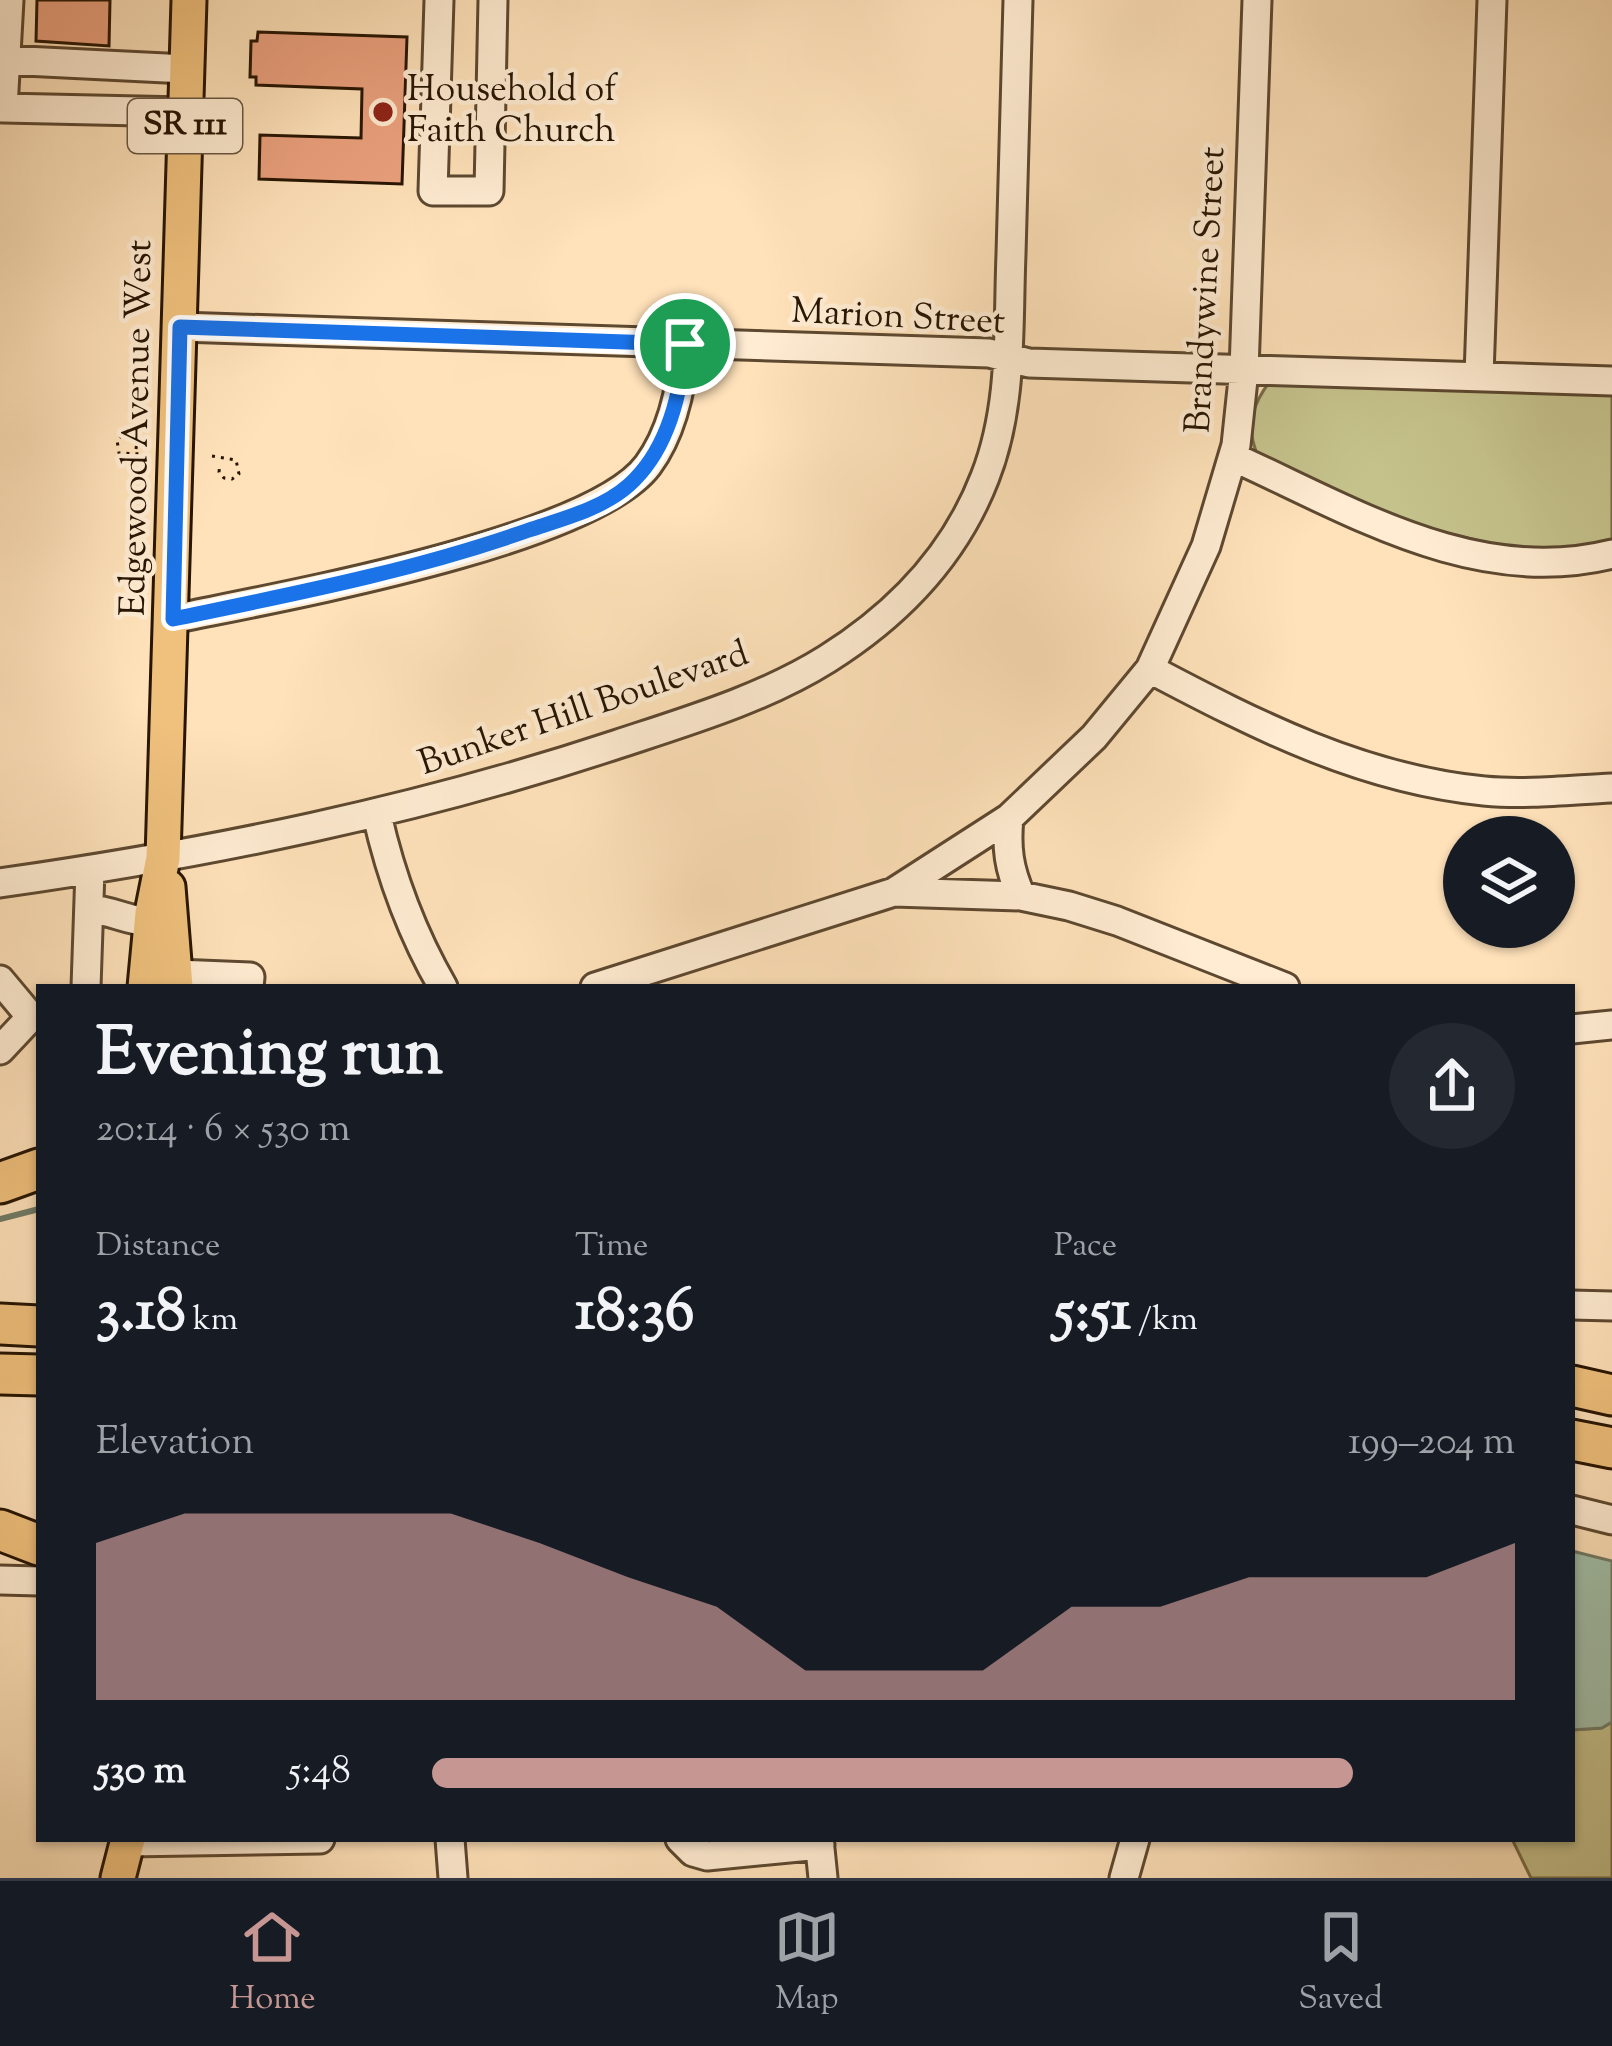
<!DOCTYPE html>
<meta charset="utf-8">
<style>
:root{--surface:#171b24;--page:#242831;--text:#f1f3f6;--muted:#9ea1a6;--line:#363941;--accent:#c59692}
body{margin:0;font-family:"Sorts Mill Goudy",serif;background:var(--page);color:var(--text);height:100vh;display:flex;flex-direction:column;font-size:45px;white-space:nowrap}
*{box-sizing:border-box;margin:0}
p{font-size:39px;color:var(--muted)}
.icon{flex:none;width:66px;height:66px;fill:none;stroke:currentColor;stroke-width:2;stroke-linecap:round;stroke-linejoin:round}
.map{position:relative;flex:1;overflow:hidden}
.side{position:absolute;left:36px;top:984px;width:1539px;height:858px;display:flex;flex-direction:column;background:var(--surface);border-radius:0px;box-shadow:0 3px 9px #0004}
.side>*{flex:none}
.buttons{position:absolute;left:1443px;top:816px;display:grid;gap:24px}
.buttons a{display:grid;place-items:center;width:132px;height:132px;border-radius:50%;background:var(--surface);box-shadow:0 3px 9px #0004;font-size:60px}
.pin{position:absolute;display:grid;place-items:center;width:102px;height:102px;color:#fff;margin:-51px;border:6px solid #fff;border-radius:50%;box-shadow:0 3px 12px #0007}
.round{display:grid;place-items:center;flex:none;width:126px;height:126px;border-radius:63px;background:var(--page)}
.head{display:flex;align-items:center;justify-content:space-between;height:204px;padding:0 60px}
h1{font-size:66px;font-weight:800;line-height:90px}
.metrics{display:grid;grid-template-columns:repeat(3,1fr);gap:18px;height:204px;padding:12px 60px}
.metrics div{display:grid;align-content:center}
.metrics b{font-size:60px;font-weight:800}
.metrics small{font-size:33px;font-weight:400}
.metrics p{font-size:33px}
.chart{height:336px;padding:24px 60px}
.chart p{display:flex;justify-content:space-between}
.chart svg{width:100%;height:216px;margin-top:12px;fill:var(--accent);opacity:.7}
ul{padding:0 60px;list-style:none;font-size:39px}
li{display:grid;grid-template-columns:192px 144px 1fr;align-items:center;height:90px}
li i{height:30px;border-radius:15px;background:var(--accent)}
.menu{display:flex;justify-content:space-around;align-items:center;height:168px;border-top:3px solid var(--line);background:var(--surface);font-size:33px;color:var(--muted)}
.menu a{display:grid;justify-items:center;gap:6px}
.menu .on{color:var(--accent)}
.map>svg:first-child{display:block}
.green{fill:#c5c28c;stroke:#766c47;stroke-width:3}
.water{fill:#a1bfa9;stroke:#707b66;stroke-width:3}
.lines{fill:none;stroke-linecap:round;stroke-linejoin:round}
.stream{stroke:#707b66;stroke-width:6}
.building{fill:#eba17e;stroke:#271502;stroke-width:3}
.minor-casing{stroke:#5d4830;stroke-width:33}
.major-casing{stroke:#271502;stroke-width:39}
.highway-casing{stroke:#271502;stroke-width:45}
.path{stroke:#271502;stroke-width:3;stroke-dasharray:3 6;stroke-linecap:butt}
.minor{stroke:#ffecd2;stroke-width:27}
.major{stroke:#f0c17d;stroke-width:33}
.highway{stroke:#f0c17d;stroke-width:39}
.route-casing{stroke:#fff;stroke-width:24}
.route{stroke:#1a73e8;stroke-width:15}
.poi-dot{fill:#8f2418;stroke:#ffecd2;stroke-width:4.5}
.labels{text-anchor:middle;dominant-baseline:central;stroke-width:9;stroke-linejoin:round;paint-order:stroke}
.shield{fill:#ffecd2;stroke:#685640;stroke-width:3}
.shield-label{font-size:33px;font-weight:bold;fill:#271502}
.poi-label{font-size:36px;fill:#271502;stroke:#ffecd2;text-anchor:start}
.street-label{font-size:36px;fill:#271502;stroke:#ffecd2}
</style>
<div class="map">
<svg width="1612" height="1878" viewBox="0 0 1612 1878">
<rect width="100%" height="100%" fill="#ffe2ba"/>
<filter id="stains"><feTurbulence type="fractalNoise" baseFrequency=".00167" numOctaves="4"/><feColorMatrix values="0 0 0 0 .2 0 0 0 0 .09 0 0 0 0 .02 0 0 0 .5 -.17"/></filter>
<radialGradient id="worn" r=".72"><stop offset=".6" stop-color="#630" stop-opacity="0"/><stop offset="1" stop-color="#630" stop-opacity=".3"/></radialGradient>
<path class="green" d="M1271 380 1612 394V541L1531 553 1404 523 1258 456C1245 427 1252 404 1271 380Z
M1612 1722V1878H1531L1512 1839H1572V1730L1601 1728Z"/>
<path class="water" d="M1572 1551 1612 1561V1722L1602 1728 1572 1730Z"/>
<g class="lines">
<path class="stream" d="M0 1219 39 1209"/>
</g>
<path class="building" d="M37 0H110L109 46 36 41Z
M258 32 407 37 402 184 259 179 260 135 361 138 362 89 256 85V77H250L251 41H257Z"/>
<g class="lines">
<defs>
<path id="minor" d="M9 0 3 108 185 112
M439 0 433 191H489L493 0
M4 60 186 69
M180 327 989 353 1029 363 1612 381
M1479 376 1492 0
M1233 457C1352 511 1476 588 1612 554
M173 619C273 598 591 542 648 465 673 431 682 385 685 344
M1150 669C1256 725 1362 779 1484 791 1526 795 1570 790 1612 788
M377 815C391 877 411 932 443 987
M1009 818C1006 848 1009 869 1021 896
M0 883C210 853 416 811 618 744 688 721 765 698 827 659 897 615 955 555 985 477 1013 406 1008 329 1011 254 1013 169 1016 85 1018 0
M894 892 1009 818 1094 737 1150 669 1206 546 1236 445 1244 370 1257 0
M89 909C111 910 127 921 151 922
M176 974 250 977 249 987
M0 980 31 1017
M86 987 90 870
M595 987 894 892 1021 896 1069 906 1117 921 1285 987
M1572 1029 1612 1025
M0 1050 31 1017
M1572 1305 1612 1306
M1572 1510 1612 1520
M0 1580 39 1581
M450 1839 453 1878
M680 1839 693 1852 707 1856 820 1845
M819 1839 823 1878
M127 1842 320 1839
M1124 1878 1135 1839"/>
<path id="major" d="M168 887 176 987
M145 987 152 913 163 858 189 0
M118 1878 128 1839"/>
<path id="highway" d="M0 1183 39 1169
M0 1324 39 1326
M0 1374 39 1375
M1572 1386 1612 1395
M1572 1440 1612 1448
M0 1530 39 1545"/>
</defs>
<use href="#minor" class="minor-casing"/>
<use href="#major" class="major-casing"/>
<use href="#highway" class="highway-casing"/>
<path class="path" d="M136 449 137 441 132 435 123 434 117 440 119 453 142 454
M212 456 236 460 239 474 232 479 224 478 219 472 220 464"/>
<use href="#minor" class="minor"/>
<use href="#major" class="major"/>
<use href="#highway" class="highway"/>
</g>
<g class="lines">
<defs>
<path id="route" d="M180 327 685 344C681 394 668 450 629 485 602 509 562 519 529 530 413 571 293 594 173 619Z"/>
</defs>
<use href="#route" class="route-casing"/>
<use href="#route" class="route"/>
</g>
<circle class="poi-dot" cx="383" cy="112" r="12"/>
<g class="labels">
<rect class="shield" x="128" y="99" width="114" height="54" rx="9"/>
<g class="shield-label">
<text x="185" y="126">SR 111</text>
</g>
<g class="poi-label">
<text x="407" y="91">Household of<tspan x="407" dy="41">Faith Church</tspan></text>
</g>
<g class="street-label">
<text transform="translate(1207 290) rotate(-87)">Brandywine Street</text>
<text transform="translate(898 318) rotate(3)">Marion Street</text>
<text transform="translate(138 428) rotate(-89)">Edgewood Avenue West</text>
<text transform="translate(584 710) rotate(-19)">Bunker Hill Boulevard</text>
</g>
</g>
<rect width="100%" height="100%" filter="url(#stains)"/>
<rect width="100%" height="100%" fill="url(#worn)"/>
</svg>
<div class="buttons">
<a><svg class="icon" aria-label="layers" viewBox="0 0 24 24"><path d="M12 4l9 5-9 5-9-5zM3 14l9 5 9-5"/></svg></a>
</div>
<div class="pin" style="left:685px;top:344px;background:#1e9e55"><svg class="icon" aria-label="arrive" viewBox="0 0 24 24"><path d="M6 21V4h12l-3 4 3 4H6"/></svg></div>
<section class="side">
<div class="head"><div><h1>Evening run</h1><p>20:14 · 6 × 530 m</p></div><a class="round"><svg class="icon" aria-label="share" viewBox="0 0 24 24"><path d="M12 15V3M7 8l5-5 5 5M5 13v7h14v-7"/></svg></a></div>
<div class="metrics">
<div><p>Distance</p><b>3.18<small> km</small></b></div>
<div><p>Time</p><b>18:36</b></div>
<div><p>Pace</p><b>5:51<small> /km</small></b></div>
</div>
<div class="chart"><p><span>Elevation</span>199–204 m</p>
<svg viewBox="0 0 160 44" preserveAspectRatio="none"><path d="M0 44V12L10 6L20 6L30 6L40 6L50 12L60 19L70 25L80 38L90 38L100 38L110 25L120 25L130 19L140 19L150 19L160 12V44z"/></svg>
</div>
<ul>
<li><b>530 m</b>5:48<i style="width:85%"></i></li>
</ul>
</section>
</div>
<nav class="menu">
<a class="on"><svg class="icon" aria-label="home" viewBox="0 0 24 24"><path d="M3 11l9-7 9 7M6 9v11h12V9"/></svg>Home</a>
<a><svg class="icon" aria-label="map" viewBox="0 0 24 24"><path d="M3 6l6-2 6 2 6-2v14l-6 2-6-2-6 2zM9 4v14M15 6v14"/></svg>Map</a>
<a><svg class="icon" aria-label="saved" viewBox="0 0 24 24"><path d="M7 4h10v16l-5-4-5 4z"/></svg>Saved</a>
</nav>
